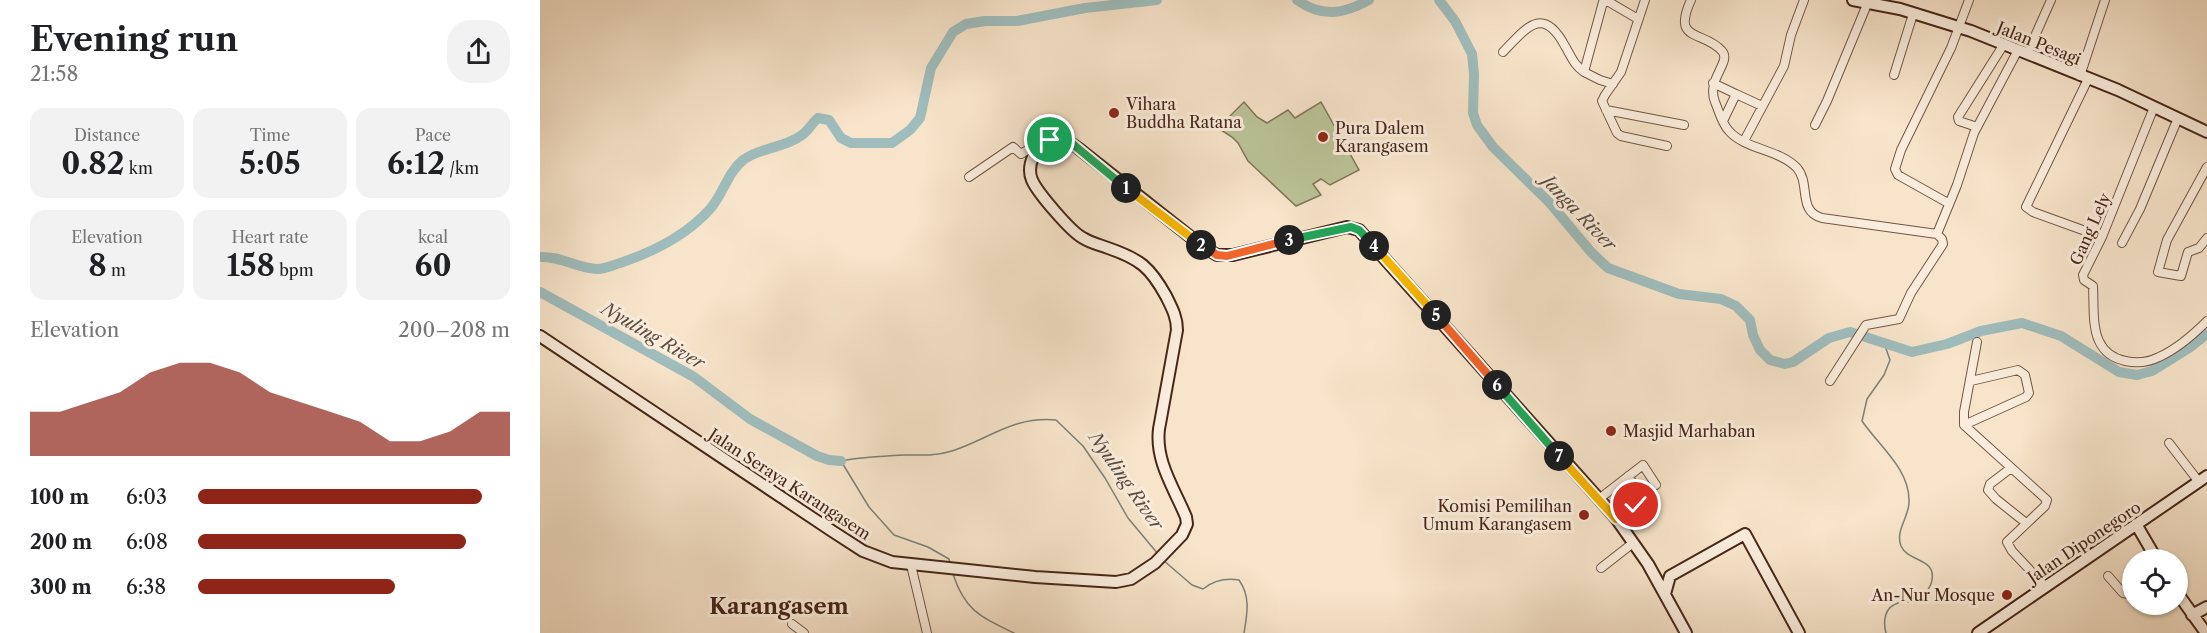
<!DOCTYPE html>
<meta charset="utf-8">
<style>
:root{--surface:#fff;--page:#f2f2f2;--text:#202124;--muted:#757577;--accent:#8f2418}
body{margin:0;font-family:"Libre Caslon Text",serif;background:var(--page);color:var(--text);height:100vh;display:flex;flex-direction:column;font-size:22px;white-space:nowrap}
*{box-sizing:border-box;margin:0}
p{font-size:20px;color:var(--muted)}
.icon{flex:none;width:33px;height:33px;fill:none;stroke:currentColor;stroke-width:2;stroke-linecap:round;stroke-linejoin:round}
.map{position:relative;flex:1;overflow:hidden}
.sheet{display:flex;flex-direction:column;background:var(--surface);width:540px}
.sheet>*{flex:none}
.tools{position:absolute;left:1582px;top:549px;display:grid;gap:12px}
.tools a{display:grid;place-items:center;width:66px;height:66px;border-radius:50%;background:var(--surface);box-shadow:0 2px 4px #0004;font-size:30px}
.pin{position:absolute;display:grid;place-items:center;width:51px;height:51px;color:#fff;margin:-26px;border:3px solid #fff;border-radius:50%;box-shadow:0 2px 6px #0007}
.km{position:absolute;width:30px;height:30px;margin:-15px;border-radius:50%;background:#222;color:#fff;font-size:16px;line-height:30px;text-align:center}
.round{display:grid;place-items:center;flex:none;width:63px;height:63px;border-radius:24px;background:var(--page)}
.head{display:flex;align-items:center;justify-content:space-between;height:102px;padding:0 30px}
h1{font-size:33px;font-weight:700;line-height:45px}
.metrics{display:grid;grid-template-columns:repeat(3,1fr);gap:9px;height:102px;padding:6px 30px}
.metrics div{display:grid;align-content:center;border-radius:15px;background:var(--page);text-align:center}
.metrics b{font-size:30px;font-weight:700}
.metrics small{font-size:16px;font-weight:400}
.metrics p{font-size:16px}
.chart{height:168px;padding:12px 30px}
.chart p{display:flex;justify-content:space-between}
.chart svg{width:100%;height:108px;margin-top:6px;fill:var(--accent);opacity:.7}
ul{padding:0 30px;list-style:none;font-size:20px}
li{display:grid;grid-template-columns:96px 72px 1fr;align-items:center;height:45px}
li i{height:15px;border-radius:8px;background:var(--accent)}
main{display:flex;flex:1;min-height:0}
.map>svg:first-child{display:block}
.green{fill:#bbc498;stroke:#807558;stroke-width:1.5}
.lines{fill:none;stroke-linecap:round;stroke-linejoin:round}
.stream{stroke:#7b817b;stroke-width:1.5}
.river{stroke:#9fbdbd;stroke-width:10}
.street-casing{stroke:#725644;stroke-width:10}
.secondary-casing{stroke:#462618;stroke-width:14}
.street{stroke:#faeddd;stroke-width:8}
.secondary{stroke:#faeddd;stroke-width:10}
.split-1-casing{stroke:#fff;stroke-width:12}
.split-2-casing{stroke:#fff;stroke-width:12}
.split-3-casing{stroke:#fff;stroke-width:12}
.split-4-casing{stroke:#fff;stroke-width:12}
.split-5-casing{stroke:#fff;stroke-width:12}
.split-6-casing{stroke:#fff;stroke-width:12}
.split-7-casing{stroke:#fff;stroke-width:12}
.split-8-casing{stroke:#fff;stroke-width:12}
.split-1{stroke:#22a559;stroke-width:8}
.split-2{stroke:#f5b400;stroke-width:8}
.split-3{stroke:#f0652b;stroke-width:8}
.split-4{stroke:#22a559;stroke-width:8}
.split-5{stroke:#f5b400;stroke-width:8}
.split-6{stroke:#f0652b;stroke-width:8}
.split-7{stroke:#22a559;stroke-width:8}
.split-8{stroke:#f5b400;stroke-width:8}
.poi-dot{fill:#8f2418;stroke:#faeddd;stroke-width:2}
.labels{text-anchor:middle;dominant-baseline:central;stroke-width:6;stroke-linejoin:round;paint-order:stroke}
.street-label{font-size:16px;fill:#462618;stroke:#faeddd}
.poi-label{font-size:16px;fill:#462618;stroke:#faeddd;text-anchor:start}
.water-label{font-size:18px;font-style:italic;fill:#5c4c41;stroke:#faeddd}
.district-label{font-size:22px;font-weight:bold;fill:#462618;stroke:#faeddd}
</style>
<main>
<section class="sheet">
<div class="head"><div><h1>Evening run</h1><p>21:58</p></div><a class="round"><svg class="icon" aria-label="share" viewBox="0 0 24 24"><path d="M12 15V3M7 8l5-5 5 5M5 13v7h14v-7"/></svg></a></div>
<div class="metrics">
<div><p>Distance</p><b>0.82<small> km</small></b></div>
<div><p>Time</p><b>5:05</b></div>
<div><p>Pace</p><b>6:12<small> /km</small></b></div>
</div>
<div class="metrics">
<div><p>Elevation</p><b>8<small> m</small></b></div>
<div><p>Heart rate</p><b>158<small> bpm</small></b></div>
<div><p>kcal</p><b>60</b></div>
</div>
<div class="chart"><p><span>Elevation</span>200–208 m</p>
<svg viewBox="0 0 160 44" preserveAspectRatio="none"><path d="M0 44V26L10 26L20 22L30 18L40 10L50 6L60 6L70 10L80 18L90 22L100 26L110 30L120 38L130 38L140 34L150 26L160 26V44z"/></svg>
</div>
<ul>
<li><b>100 m</b>6:03<i style="width:91%"></i></li>
<li><b>200 m</b>6:08<i style="width:86%"></i></li>
<li><b>300 m</b>6:38<i style="width:63%"></i></li>
</ul>
</section>
<div class="map">
<svg width="1667" height="633" viewBox="0 0 1667 633">
<rect width="100%" height="100%" fill="#f7e4ca"/>
<filter id="stains"><feTurbulence type="fractalNoise" baseFrequency=".00333" numOctaves="4"/><feColorMatrix values="0 0 0 0 .2 0 0 0 0 .09 0 0 0 0 .02 0 0 0 .5 -.17"/></filter>
<radialGradient id="worn" r=".72"><stop offset=".6" stop-color="#630" stop-opacity="0"/><stop offset="1" stop-color="#630" stop-opacity=".3"/></radialGradient>
<path class="green" d="M704 102 717 117 727 123 748 110 755 118 781 102 819 170 790 185 781 179 773 184 781 195 756 206 708 161 698 143 692 137 678 128Z"/>
<g class="lines">
<path class="stream" d="M1344 343 1350 360 1344 375 1327 399 1322 421C1339 446 1370 469 1369 502 1369 517 1355 531 1361 546 1368 562 1396 558 1392 580 1391 587 1383 598 1376 601 1370 603 1363 601 1358 603 1344 607 1343 622 1346 633
M623 560 652 585 663 589C673 581 686 578 699 580 711 597 707 614 704 633
M410 563 409 559 388 547 354 535 329 507 301 461C322 457 345 456 366 455 381 455 396 456 412 451 449 439 473 416 516 420L543 446 565 478 588 518 618 554
M413 574C425 611 441 617 474 633"/>
<path class="river" d="M757 0C782 18 804 14 829 0
M899 0 915 21 932 54 934 74 933 113 937 125 953 147 1009 202 1051 252 1068 268 1139 294 1181 299 1196 306 1210 320 1213 335 1220 350 1230 360 1245 364 1253 362 1289 338 1310 332 1372 352 1407 344 1441 331 1482 323 1521 336 1579 372 1597 375 1612 371 1649 348 1667 334
M0 257C22 256 35 268 58 269 65 269 73 265 80 263 113 252 146 236 170 209 183 195 187 173 203 160 221 147 245 148 262 135 268 131 272 123 278 118L289 120 301 138 311 143H352L370 130 380 118 391 68 413 32 426 24 445 21H477L545 8 617 0
M0 292 154 377 210 419 277 456 289 460 301 461"/>
<defs>
<path id="street" d="M1105 0 1081 72 1065 95 1062 101 1077 133 1081 136 1127 146
M1151 0C1131 43 1164 30 1182 51 1192 62 1166 79 1175 102 1179 111 1182 124 1189 131 1206 150 1239 149 1257 168 1271 184 1257 211 1282 218L1397 234
M963 52C987 27 1003 5 1025 46 1031 56 1034 65 1044 72L1063 2H1069L1098 19
M1487 54 1511 0
M1044 72 1060 80 1073 84
M1354 75 1373 14
M1540 76 1565 0
M1548 79 1486 207 1493 212 1562 237
M1173 83 1196 94 1183 121
M1196 94 1222 106
M1614 107 1562 237 1543 275 1544 280 1553 286C1554 303 1552 326 1559 341 1569 363 1599 367 1619 357 1637 349 1653 335 1667 321
M1066 110 1144 125
M1275 125 1287 101 1328 2
M1437 127 1419 121 1418 117 1464 44
M1204 141 1244 66 1251 35 1264 0
M1667 167 1627 240 1618 272 1641 276 1648 252 1659 248 1667 238
M429 177 473 147 481 154 489 149 499 148
M1408 203 1358 175 1355 169 1361 150 1411 48 1429 0
M1582 243 1600 209 1638 118
M1437 342 1424 412V425L1507 500 1505 506 1467 542 1472 551 1505 586
M1290 381 1326 325 1359 319 1371 293 1403 244 1402 239 1397 234 1417 185 1434 133 1478 50
M1424 425 1486 397 1489 393 1485 375 1478 370 1431 381
M1629 443 1659 482
M1471 468 1450 484 1448 490 1456 499 1486 523
M1088 476 1106 502
M1059 499 1103 465 1116 485
M1076 519 1097 505
M371 565 387 633
M1061 568 1093 543
M1568 576 1583 593 1593 595
M252 624 264 633"/>
<path id="secondary" d="M1313 0 1360 9 1431 31 1578 90 1667 132
M0 336 292 531 323 551 352 562 495 577 576 582 591 579 615 563 642 535 647 524 646 517C634 488 615 461 619 429L637 330C637 317 632 308 626 296 610 267 600 259 568 248 560 245 551 243 543 238 531 232 497 192 492 180 489 173 490 164 493 157 502 136 522 136 538 148L662 246 677 255H693L807 227 819 230 1075 517 1108 564 1146 633
M1596 524 1617 560
M1125 594 1130 576 1205 534 1259 633
M1638 594 1666 633
M1652 615 1667 607
M1438 633 1667 476"/>
</defs>
<use href="#street" class="street-casing"/>
<use href="#secondary" class="secondary-casing"/>
<use href="#street" class="street"/>
<use href="#secondary" class="secondary"/>
</g>
<g class="lines">
<defs>
<path id="split-1" d="M510 140 519 139 529 141 586 188"/>
<path id="split-2" d="M586 188 661 245"/>
<path id="split-3" d="M661 245 677 255 687 256 749 240"/>
<path id="split-4" d="M749 240 811 227 819 230 834 246"/>
<path id="split-5" d="M834 246 896 315"/>
<path id="split-6" d="M896 315 957 385"/>
<path id="split-7" d="M957 385 1019 456"/>
<path id="split-8" d="M1019 456 1076 519 1096 505"/>
</defs>
<use href="#split-1" class="split-1-casing"/>
<use href="#split-2" class="split-2-casing"/>
<use href="#split-3" class="split-3-casing"/>
<use href="#split-4" class="split-4-casing"/>
<use href="#split-5" class="split-5-casing"/>
<use href="#split-6" class="split-6-casing"/>
<use href="#split-7" class="split-7-casing"/>
<use href="#split-8" class="split-8-casing"/>
<use href="#split-1" class="split-1"/>
<use href="#split-2" class="split-2"/>
<use href="#split-3" class="split-3"/>
<use href="#split-4" class="split-4"/>
<use href="#split-5" class="split-5"/>
<use href="#split-6" class="split-6"/>
<use href="#split-7" class="split-7"/>
<use href="#split-8" class="split-8"/>
</g>
<g class="poi-dot">
<circle cx="574" cy="113" r="6"/>
<circle cx="783" cy="137" r="6"/>
<circle cx="1071" cy="431" r="6"/>
<circle cx="1044" cy="515" r="6"/>
<circle cx="1467" cy="595" r="6"/>
</g>
<g class="labels">
<g class="street-label">
<text transform="translate(1499 43) rotate(22)">Jalan Pesagi</text>
<text transform="translate(1550 229) rotate(-66)">Gang Lely</text>
<text transform="translate(250 484) rotate(33)">Jalan Seraya Karangasem</text>
<text transform="translate(1544 542) rotate(-34)">Jalan Diponegoro</text>
</g>
<g class="poi-label">
<text x="586" y="104">Vihara<tspan x="586" dy="18">Buddha Ratana</tspan></text>
<text x="795" y="128">Pura Dalem<tspan x="795" dy="18">Karangasem</tspan></text>
<text x="1083" y="431">Masjid Marhaban</text>
<text x="1032" y="506" text-anchor="end">Komisi Pemilihan<tspan x="1032" dy="18">Umum Karangasem</tspan></text>
<text x="1455" y="595" text-anchor="end">An-Nur Mosque</text>
</g>
<g class="water-label">
<text transform="translate(1039 213) rotate(46)">Janga River</text>
<text transform="translate(113 336) rotate(30)">Nyuling River</text>
<text transform="translate(586 481) rotate(55)">Nyuling River</text>
</g>
<g class="district-label">
<text x="239" y="606">Karangasem</text>
</g>
</g>
<rect width="100%" height="100%" filter="url(#stains)"/>
<rect width="100%" height="100%" fill="url(#worn)"/>
</svg>
<div class="tools">
<a><svg class="icon" aria-label="locate" viewBox="0 0 24 24"><circle cx="12" cy="12" r="6"/><path d="M12 2v4M12 18v4M2 12h4M18 12h4"/></svg></a>
</div>
<div class="pin" style="left:510px;top:140px;background:#1e9e55"><svg class="icon" aria-label="arrive" viewBox="0 0 24 24"><path d="M6 21V4h12l-3 4 3 4H6"/></svg></div>
<div class="pin" style="left:1096px;top:505px;background:#d93025"><svg class="icon" aria-label="check" viewBox="0 0 24 24"><path d="M5 12l5 5 9-10"/></svg></div>
<b class="km" style="left:586px;top:188px">1</b>
<b class="km" style="left:661px;top:245px">2</b>
<b class="km" style="left:749px;top:240px">3</b>
<b class="km" style="left:834px;top:246px">4</b>
<b class="km" style="left:896px;top:315px">5</b>
<b class="km" style="left:957px;top:385px">6</b>
<b class="km" style="left:1019px;top:456px">7</b>
</div>
</main>
